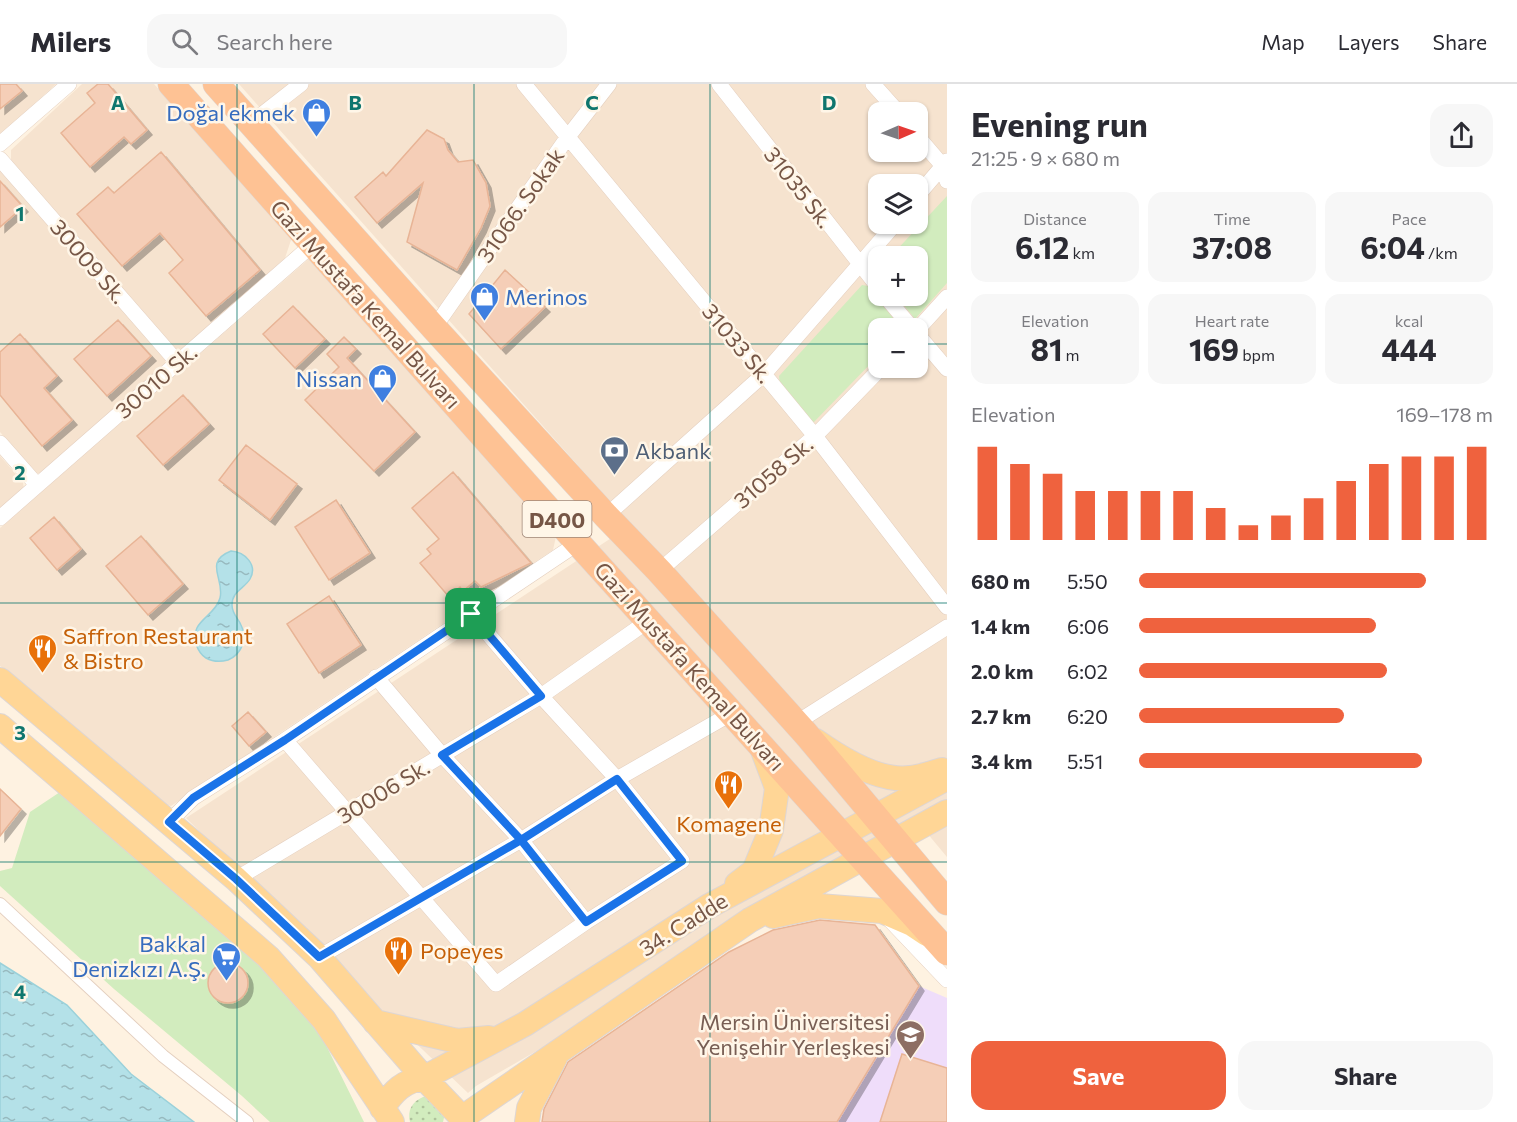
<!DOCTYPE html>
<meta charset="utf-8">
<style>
:root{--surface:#fff;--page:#f7f7f7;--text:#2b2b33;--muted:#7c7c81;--line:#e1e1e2;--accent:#ef623e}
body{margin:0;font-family:Commissioner,sans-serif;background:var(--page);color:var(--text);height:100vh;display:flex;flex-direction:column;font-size:22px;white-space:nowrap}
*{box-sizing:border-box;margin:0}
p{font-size:20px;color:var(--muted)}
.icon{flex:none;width:33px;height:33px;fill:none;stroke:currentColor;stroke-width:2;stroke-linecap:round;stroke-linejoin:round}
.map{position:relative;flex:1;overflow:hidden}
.drawer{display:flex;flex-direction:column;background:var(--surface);width:570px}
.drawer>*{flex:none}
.needle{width:39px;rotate:88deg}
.tools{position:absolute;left:868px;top:18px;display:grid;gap:12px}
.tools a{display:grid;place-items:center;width:60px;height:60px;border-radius:12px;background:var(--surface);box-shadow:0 2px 4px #0004;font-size:30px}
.pin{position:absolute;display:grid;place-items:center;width:51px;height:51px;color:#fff;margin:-26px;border-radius:12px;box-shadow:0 3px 9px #0006}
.round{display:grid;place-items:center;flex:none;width:63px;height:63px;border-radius:18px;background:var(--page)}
.summary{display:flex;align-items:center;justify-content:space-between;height:102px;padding:0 24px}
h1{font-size:33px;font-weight:700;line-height:45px}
.stats{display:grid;grid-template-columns:repeat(3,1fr);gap:9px;height:102px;padding:6px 24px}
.stats div{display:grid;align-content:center;border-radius:15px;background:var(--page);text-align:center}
.stats b{font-size:30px;font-weight:700}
.stats small{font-size:16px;font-weight:400}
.stats p{font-size:16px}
.chart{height:168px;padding:12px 24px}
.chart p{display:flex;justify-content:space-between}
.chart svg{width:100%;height:108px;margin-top:6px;stroke:var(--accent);stroke-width:6}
.action{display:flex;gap:12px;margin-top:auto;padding:12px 24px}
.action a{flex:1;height:69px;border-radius:18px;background:var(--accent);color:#fff;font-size:24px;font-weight:700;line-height:69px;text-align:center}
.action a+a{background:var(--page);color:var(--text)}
ul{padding:0 24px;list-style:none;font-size:20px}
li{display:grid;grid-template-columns:96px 72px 1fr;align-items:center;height:45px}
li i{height:15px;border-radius:8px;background:var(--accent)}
header{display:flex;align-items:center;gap:36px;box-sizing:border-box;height:84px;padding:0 30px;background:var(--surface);border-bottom:2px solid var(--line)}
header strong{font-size:28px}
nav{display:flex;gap:33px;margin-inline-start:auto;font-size:21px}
.search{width:420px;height:54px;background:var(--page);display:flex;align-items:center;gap:15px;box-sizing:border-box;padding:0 21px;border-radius:18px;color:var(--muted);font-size:22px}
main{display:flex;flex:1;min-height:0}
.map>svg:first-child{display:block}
.residential{fill:#f6e3cf;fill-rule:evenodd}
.education{fill:#efddfa}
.grass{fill:url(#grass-dots)}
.park{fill:#d2ecbe}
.water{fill:url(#water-ripples);stroke:#9ad1da;stroke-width:1.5}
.building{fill:#f5ceb7;stroke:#e8b496;stroke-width:1.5;filter:url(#shadow)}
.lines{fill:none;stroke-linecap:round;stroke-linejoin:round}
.pedestrian-casing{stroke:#e4cfbf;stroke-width:14}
.minor-casing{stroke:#e4cfbf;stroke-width:16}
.primary-casing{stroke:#ded6d3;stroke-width:26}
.trunk-casing{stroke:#ded6d3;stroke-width:27}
.pedestrian{stroke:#fff;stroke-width:12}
.minor{stroke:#fff;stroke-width:15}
.primary{stroke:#ffd696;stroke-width:24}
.trunk{stroke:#fec294;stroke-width:26}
.route-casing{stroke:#fff;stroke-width:12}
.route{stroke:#1a73e8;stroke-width:8}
.grid{fill:none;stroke:#0f766e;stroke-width:1.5;stroke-opacity:0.55}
.labels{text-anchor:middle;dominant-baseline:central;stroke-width:5;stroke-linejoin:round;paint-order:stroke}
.shield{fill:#fff6e8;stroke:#9f8677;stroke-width:1.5}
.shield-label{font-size:21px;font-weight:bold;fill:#765646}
.shop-label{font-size:22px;fill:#366cbe;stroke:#fff6e8;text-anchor:end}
.street-label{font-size:22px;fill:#765646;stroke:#fff6e8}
.service-label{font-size:22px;fill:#4e5e75;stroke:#fff6e8;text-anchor:start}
.food-label{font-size:22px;fill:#c56008;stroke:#fff6e8;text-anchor:start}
.education-label{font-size:22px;fill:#785e54;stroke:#fff6e8;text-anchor:end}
.grid-label{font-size:20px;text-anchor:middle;font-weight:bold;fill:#0f766e;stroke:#fff6e8;stroke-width:5;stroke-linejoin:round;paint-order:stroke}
</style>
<header>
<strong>Milers</strong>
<div class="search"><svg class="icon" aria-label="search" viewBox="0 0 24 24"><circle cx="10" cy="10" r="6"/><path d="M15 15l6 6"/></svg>Search here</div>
<nav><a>Map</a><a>Layers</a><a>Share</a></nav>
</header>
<main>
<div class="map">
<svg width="947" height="1038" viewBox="0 0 947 1038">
<defs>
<pattern id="grass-dots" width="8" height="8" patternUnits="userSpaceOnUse" patternTransform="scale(1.5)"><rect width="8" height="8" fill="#d2ecbe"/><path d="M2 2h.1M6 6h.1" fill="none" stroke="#afc29c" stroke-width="1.8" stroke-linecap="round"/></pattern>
<pattern id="water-ripples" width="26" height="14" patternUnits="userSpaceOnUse" patternTransform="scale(1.5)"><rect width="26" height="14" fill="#b4e1e8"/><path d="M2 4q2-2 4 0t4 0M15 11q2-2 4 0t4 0" fill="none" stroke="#97b9be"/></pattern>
<filter id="shadow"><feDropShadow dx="5" dy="5" stdDeviation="0" flood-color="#0004"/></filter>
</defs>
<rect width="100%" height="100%" fill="#fef2e1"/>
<path class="residential" d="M0 0H56L0 51Z
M82 0H154L292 153 285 174 182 266 174 265 11 76V66Z
M239 0H947V773L922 743 476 1002 468 1009 379 924 186 734 631 441ZM879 28H918V68H879ZM879 100H918V140H879ZM879 172H918V212H879ZM879 244H918V284H879Z
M0 84 165 276V281L43 389H36L0 348Z
M310 174 557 448 553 466 171 722 164 720 0 582V444Z
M0 372 23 398 24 406 0 427Z"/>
<path class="education" d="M919 902 947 914V1038H837Z"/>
<path class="grass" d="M423 1013H429L445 1029 443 1038H410C407 1026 412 1018 423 1013Z"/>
<path class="park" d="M947 112V199L915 235 896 212H918V172H891Z
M862 201 868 202 903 244H879V271L813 339 780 301 779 292Z
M60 708 267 885 322 953 364 1038H270L242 1012 114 905 0 802V787L12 784 30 728Z"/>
<path class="water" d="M231 467C245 468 258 481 250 495 244 505 232 507 232 521 232 530 238 534 241 541 248 554 242 570 228 576 221 578 213 578 206 574 201 571 198 566 196 560 189 537 215 533 220 514 225 495 203 478 231 467Z
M0 879 67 921 131 990 194 1038H0Z"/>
<path class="building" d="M0 0H16L22 7 0 25Z
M98 0H108L147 46 131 60 124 53 90 83 61 49 95 19 87 9Z
M427 46 444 55 448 66 458 78 473 76 486 99 490 122 481 144 457 186 407 158 423 99 377 139 355 113 383 88 386 92Z
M161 68 260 186 206 232 169 189 183 176 160 149 122 182 77 130 108 103 114 109Z
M0 97 23 123 0 143Z
M505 186 545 223 501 265 469 230Z
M293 222 325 255 295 284 263 250Z
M118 236 151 272 107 312 74 275Z
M20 250 57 292 44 304 72 336 42 362 0 311V268Z
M344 253 356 265 347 274 415 348 374 387 305 316 339 283 327 270Z
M183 311 209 340 163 381 137 352Z
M246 361 297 400 270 436 219 396Z
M453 388 531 479 481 503 475 497 463 507 460 503 449 513 420 479 431 470 427 465 439 455 412 424Z
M336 416 370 469 329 496 295 443Z
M54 433 81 465 57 486 30 454Z
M141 452 183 500 148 531 106 482Z
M329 512 361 561 319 589 287 540Z
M248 628 266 648 249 662 232 642Z
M0 705 21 725 0 752Z
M820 836 875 841 919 902 837 1038H542L544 1025 568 978 729 868 773 846Z
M208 899a20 20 0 1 1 40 0a20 20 0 1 1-40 0Z
M902 970 947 984V1038H880Z"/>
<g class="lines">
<defs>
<path id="pedestrian" d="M0 820 163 972 247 1038"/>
<path id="minor" d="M524 0 815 352 947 523
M719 0 879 204
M873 0 898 28
M251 39 301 0
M918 53 943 82 947 97
M0 60 69 0
M0 75 178 279
M918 111 947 77
M885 212 912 244
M434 244 567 54 609 0
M918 245 947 213
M918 251 947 285
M0 359 37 401
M606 432 764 290 895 140
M0 434 312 161
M659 487 815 352 881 284
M376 593 442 671 521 756 586 838
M796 639 947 543
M285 656 496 900 586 838 682 777 617 695 541 612 471 530
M169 738 193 714 285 656 578 459
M236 795 541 612 648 537
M890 836 947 896
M319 873 521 756 617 695 732 629"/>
<path id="primary" d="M0 596 236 795 319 873 424 994 466 1038
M0 642 268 873 324 936 392 1038
M816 657C840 674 879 698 910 694 921 693 932 689 942 686
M737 800 754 787 771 746 777 704 762 664
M773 832 819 822 882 827 912 840 927 850
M375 938 457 957 489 954
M382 1024C394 1007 403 997 424 994L525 940 709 822 947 694
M461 1038 462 1034 750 836 947 728
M527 1038 529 1024 555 974"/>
<path id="trunk" d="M171 0 578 459 947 868
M216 0 434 244 606 432 659 487 806 650 947 818"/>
</defs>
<use href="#pedestrian" class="pedestrian-casing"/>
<use href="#minor" class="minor-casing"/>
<use href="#primary" class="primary-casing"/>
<use href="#trunk" class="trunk-casing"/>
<use href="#pedestrian" class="pedestrian"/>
<use href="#minor" class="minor"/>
<use href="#primary" class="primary"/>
<use href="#trunk" class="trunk"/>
</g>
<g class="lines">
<defs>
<path id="route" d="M471 530 285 656 193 714 169 738 236 795 319 873 521 756 617 695 682 777 586 838 521 756 442 671 541 612 471 530"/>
</defs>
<use href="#route" class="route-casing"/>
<use href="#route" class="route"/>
</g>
<path class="grid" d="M237 0V1038M474 0V1038M710 0V1038M0 260H879M918 260H947M0 519H947M0 778H947"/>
<defs>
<symbol id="shop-pin" viewBox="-11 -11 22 30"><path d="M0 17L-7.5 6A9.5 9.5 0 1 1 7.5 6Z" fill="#3f7fe0" stroke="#fff6e8"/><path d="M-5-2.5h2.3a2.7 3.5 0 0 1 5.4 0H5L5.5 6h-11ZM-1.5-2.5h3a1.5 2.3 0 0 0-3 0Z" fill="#fff"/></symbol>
<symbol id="bank-pin" viewBox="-11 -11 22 30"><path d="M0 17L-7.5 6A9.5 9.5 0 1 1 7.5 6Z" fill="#5c6f8a" stroke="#fff6e8"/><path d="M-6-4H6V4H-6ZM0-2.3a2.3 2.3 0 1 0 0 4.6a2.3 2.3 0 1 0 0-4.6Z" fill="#fff"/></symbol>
<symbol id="restaurant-pin" viewBox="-11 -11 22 30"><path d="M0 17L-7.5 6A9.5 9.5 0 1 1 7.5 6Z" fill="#e8710a" stroke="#fff6e8"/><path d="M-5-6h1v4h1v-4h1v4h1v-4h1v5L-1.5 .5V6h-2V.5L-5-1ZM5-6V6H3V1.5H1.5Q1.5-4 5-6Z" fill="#fff"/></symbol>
<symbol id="supermarket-pin" viewBox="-11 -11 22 30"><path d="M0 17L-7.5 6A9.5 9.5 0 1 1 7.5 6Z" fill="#3f7fe0" stroke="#fff6e8"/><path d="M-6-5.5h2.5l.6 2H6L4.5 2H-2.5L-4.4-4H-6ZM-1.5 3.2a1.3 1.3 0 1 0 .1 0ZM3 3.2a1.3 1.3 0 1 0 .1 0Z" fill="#fff"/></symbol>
<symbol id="university-pin" viewBox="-11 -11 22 30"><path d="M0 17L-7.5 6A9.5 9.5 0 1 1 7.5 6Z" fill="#8d6e63" stroke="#fff6e8"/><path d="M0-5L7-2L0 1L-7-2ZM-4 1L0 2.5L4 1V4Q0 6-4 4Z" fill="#fff"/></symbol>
</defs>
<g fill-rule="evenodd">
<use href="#shop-pin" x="300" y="12" width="33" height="45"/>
<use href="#shop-pin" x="468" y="196" width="33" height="45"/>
<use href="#shop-pin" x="366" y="278" width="33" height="45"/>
<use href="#bank-pin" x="598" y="350" width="33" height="45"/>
<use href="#restaurant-pin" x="26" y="548" width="33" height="45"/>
<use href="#restaurant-pin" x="712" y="684" width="33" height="45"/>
<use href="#restaurant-pin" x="382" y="850" width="33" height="45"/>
<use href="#supermarket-pin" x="210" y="856" width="33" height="45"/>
<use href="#university-pin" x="894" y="934" width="33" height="45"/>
</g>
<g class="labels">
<rect class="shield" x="522.5" y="417" width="69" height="36" rx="4.5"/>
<g class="shield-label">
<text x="557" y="435">D400</text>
</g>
<g class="shop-label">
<text x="295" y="28">Doğal ekmek</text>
<text x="505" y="212" text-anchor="start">Merinos</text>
<text x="362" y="294">Nissan</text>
<text x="206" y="859">Bakkal<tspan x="206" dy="25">Denizkızı A.Ş.</tspan></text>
</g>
<g class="street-label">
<text transform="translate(799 103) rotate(52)">31035 Sk.</text>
<text transform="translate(520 121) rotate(-55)">31066. Sokak</text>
<text transform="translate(89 177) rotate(49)">30009 Sk.</text>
<text transform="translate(366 220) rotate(48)">Gazi Mustafa Kemal Bulvarı</text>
<text transform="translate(738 259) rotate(50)">31033 Sk.</text>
<text transform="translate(156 297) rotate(-41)">30010 Sk.</text>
<text transform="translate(773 388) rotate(-41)">31058 Sk.</text>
<text transform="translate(690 582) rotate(48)">Gazi Mustafa Kemal Bulvarı</text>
<text transform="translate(383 707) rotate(-31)">30006 Sk.</text>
<text transform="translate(683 840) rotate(-32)">34. Cadde</text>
</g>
<g class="service-label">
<text x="635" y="366">Akbank</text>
</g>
<g class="food-label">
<text x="63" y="551">Saffron Restaurant<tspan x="63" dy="25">&amp; Bistro</tspan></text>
<text x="729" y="739" text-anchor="middle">Komagene</text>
<text x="420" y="866">Popeyes</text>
</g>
<g class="education-label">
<text x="890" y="937">Mersin Üniversitesi<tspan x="890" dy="25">Yenişehir Yerleşkesi</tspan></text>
</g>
</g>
<g class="grid-label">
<text x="118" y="26">A</text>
<text x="355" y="26">B</text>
<text x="592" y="26">C</text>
<text x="829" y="26">D</text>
<text x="20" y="137">1</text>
<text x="20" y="396">2</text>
<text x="20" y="656">3</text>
<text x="20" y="915">4</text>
</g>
</svg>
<div class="tools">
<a><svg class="needle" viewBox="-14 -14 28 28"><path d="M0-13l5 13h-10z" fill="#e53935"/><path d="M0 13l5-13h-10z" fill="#7c7c81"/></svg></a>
<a><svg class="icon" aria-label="layers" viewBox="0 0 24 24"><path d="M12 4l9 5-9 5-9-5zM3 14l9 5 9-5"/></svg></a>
<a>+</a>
<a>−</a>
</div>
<div class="pin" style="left:471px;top:530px;background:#1e9e55"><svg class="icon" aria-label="arrive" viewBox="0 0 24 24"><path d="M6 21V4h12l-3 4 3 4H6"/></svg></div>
</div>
<section class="drawer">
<div class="summary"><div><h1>Evening run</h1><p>21:25 · 9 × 680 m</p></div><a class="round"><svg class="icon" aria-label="share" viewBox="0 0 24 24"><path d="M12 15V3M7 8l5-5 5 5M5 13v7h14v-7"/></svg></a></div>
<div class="stats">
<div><p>Distance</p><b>6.12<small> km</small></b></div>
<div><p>Time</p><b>37:08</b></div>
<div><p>Pace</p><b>6:04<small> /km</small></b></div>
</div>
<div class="stats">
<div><p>Elevation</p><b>81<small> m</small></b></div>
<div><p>Heart rate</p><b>169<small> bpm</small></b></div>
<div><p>kcal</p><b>444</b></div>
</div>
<div class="chart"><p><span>Elevation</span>169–178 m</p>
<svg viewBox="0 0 160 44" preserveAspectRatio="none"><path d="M5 44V6M15 44V13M25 44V17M35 44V24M45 44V24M55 44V24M65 44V24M75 44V31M85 44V38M95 44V34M105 44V27M115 44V20M125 44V13M135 44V10M145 44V10M155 44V6"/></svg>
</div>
<ul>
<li><b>680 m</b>5:50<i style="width:81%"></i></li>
<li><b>1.4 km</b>6:06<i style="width:67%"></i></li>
<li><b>2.0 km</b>6:02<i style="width:70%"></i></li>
<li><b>2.7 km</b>6:20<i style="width:58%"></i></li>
<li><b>3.4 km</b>5:51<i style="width:80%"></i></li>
</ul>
<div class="action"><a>Save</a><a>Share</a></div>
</section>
</main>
